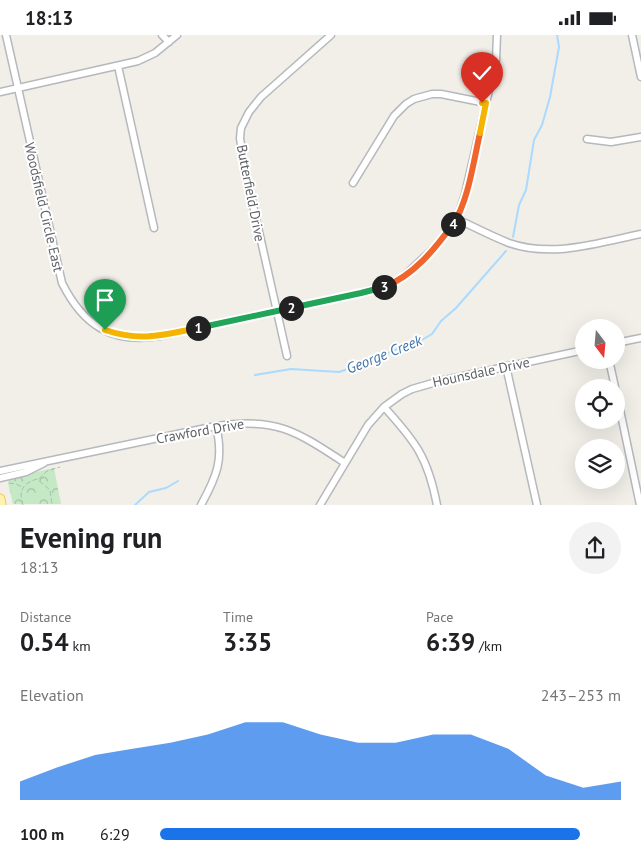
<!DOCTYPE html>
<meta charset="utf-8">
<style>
:root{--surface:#fff;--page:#f2f2f2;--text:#202124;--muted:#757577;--accent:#1a73e8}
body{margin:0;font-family:"PT Sans",sans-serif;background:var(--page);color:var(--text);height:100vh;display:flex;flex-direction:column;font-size:19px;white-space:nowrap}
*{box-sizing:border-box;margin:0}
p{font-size:16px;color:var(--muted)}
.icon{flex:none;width:28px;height:28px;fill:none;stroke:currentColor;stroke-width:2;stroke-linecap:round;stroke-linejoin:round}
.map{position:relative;height:470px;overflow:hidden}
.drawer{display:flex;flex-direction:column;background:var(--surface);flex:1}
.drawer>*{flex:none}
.needle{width:32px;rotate:164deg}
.controls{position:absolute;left:575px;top:284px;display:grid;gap:10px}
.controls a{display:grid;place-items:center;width:50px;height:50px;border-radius:50%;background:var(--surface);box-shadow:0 5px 20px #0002;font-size:25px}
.pin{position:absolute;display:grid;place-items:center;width:42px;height:42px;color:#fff;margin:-51px -21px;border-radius:50% 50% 50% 0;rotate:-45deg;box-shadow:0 0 5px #0007}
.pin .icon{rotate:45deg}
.km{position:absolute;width:25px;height:25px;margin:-12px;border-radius:50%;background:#222;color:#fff;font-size:14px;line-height:25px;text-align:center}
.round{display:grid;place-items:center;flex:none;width:52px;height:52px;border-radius:26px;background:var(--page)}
.overview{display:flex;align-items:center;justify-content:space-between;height:85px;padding:0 20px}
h1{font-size:28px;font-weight:800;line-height:38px}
.metrics{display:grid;grid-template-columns:repeat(3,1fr);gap:8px;height:85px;padding:5px 20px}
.metrics div{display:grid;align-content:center}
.metrics b{font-size:25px;font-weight:800}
.metrics small{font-size:14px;font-weight:400}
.metrics p{font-size:14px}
.chart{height:140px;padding:10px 20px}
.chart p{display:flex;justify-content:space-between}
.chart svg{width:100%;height:90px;margin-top:5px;fill:var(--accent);opacity:.7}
ul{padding:0 20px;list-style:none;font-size:16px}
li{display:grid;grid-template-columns:80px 60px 1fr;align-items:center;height:38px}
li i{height:12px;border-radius:6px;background:var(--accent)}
.status{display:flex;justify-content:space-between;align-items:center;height:35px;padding:0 25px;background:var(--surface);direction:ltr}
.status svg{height:14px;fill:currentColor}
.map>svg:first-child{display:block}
.park{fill:url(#park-crowns)}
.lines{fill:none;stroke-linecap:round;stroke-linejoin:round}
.stream{stroke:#aadaff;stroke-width:2}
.minor-casing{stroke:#b5b8bc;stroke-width:9}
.major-casing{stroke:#f2c960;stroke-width:11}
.path{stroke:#9cc7a9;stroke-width:1;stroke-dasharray:5 2.5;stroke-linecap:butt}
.minor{stroke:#fff;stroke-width:6}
.major{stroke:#fff2af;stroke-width:9}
.split-1-casing{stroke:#fff;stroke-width:10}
.split-2-casing{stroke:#fff;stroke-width:10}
.split-3-casing{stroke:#fff;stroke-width:10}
.split-4-casing{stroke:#fff;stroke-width:10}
.split-5-casing{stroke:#fff;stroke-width:10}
.split-6-casing{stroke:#fff;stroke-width:10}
.split-1{stroke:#f5b400;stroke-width:6}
.split-2{stroke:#22a559;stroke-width:6}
.split-3{stroke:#22a559;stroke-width:6}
.split-4{stroke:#f0652b;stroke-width:6}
.split-5{stroke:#f0652b;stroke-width:6}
.split-6{stroke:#f5b400;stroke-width:6}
.labels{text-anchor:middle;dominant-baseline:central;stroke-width:4;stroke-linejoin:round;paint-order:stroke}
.street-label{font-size:14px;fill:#5f6368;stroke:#fff}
.water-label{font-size:15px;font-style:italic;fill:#4174aa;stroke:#fff}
</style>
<div class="status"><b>18:13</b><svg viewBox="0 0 49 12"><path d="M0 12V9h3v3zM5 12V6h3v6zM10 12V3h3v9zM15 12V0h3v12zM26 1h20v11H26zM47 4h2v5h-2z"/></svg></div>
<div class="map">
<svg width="641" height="470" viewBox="0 0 641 470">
<defs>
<pattern id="park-crowns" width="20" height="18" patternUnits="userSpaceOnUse" patternTransform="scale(1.25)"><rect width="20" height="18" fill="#c5e8c5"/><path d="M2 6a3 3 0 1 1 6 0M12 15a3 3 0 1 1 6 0" fill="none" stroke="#a3c0a4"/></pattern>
</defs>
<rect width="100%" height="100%" fill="#f1efe8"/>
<path class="park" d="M54 433 61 469H13L8 448 10 443Z"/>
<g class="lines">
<path class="stream" d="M513 202 519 170 526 155 534 105 542 90 550 62 559 12 557 0
M255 340 291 334 339 337 380 323 391 316 415 309 432 299 441 286 456 273 506 216
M135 470 149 457 166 453 178 446"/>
<defs>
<path id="minor" d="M6 0 62 248C83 290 111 309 160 301L361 258 388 250 403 242 435 212 457 184 465 159 496 25 497 0
M162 0 169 7
M632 0 641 42
M118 31 154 193
M0 57 138 26 155 18 177 0
M587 104 611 107 641 102
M353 148 394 81 406 69 414 64 432 59H441L486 68
M457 184C474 192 491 201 509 208 552 223 598 208 641 199
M616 308 641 303
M287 321 244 130 240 103 241 93 249 77 261 62 331 0
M609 325 615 352
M506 331 537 470
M616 356 640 470
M384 372C416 407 428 423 437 470
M0 436 216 391C276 382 296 396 345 428
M0 443 26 437 44 428
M201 470C217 441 224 424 216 391
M320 470 368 390 384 372 402 359 412 354 440 346 584 315"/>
<path id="major" d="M0 464 1 470"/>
</defs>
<use href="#minor" class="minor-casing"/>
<use href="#major" class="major-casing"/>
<path class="path" d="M39 444 47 436 60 432
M9 448 16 449 22 452
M23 470C18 456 23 448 37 444L50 455 52 470"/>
<use href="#minor" class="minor"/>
<use href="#major" class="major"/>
</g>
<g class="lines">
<defs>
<path id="split-1" d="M105 295C141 307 163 300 198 293"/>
<path id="split-2" d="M198 293 291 273"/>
<path id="split-3" d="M291 273 361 258 384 252"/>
<path id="split-4" d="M384 252C413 241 435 214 453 189"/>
<path id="split-5" d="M453 189C468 168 474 124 480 98"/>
<path id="split-6" d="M480 98 486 68H482"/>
</defs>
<use href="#split-1" class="split-1-casing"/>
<use href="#split-2" class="split-2-casing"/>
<use href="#split-3" class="split-3-casing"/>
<use href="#split-4" class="split-4-casing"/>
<use href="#split-5" class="split-5-casing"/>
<use href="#split-6" class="split-6-casing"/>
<use href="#split-1" class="split-1"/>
<use href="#split-2" class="split-2"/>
<use href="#split-3" class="split-3"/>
<use href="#split-4" class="split-4"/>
<use href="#split-5" class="split-5"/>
<use href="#split-6" class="split-6"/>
</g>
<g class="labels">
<g class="street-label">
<text transform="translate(251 158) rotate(79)">Butterfield Drive</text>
<text transform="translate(44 172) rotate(77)">Woodsfield Circle East</text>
<text transform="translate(481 337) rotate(-12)">Hounsdale Drive</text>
<text transform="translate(200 396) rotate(-10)">Crawford Drive</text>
</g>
<g class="water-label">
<text transform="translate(384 319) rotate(-22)">George Creek</text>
</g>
</g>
</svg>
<div class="controls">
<a><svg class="needle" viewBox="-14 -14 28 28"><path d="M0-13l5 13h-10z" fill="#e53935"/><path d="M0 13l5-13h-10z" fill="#757577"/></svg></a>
<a><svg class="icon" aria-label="locate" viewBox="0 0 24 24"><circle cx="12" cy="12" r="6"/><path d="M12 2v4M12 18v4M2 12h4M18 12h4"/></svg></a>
<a><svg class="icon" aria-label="layers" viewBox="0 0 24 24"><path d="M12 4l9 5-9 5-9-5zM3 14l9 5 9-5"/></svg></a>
</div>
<div class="pin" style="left:105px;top:295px;background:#1e9e55"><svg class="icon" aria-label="arrive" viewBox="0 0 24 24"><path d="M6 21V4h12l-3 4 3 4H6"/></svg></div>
<div class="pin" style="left:482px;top:68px;background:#d93025"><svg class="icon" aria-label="check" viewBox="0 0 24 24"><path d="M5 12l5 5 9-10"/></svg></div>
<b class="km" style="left:198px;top:293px">1</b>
<b class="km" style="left:291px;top:273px">2</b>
<b class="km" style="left:384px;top:252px">3</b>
<b class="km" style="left:453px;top:189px">4</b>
</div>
<section class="drawer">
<div class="overview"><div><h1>Evening run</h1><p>18:13</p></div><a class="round"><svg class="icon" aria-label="share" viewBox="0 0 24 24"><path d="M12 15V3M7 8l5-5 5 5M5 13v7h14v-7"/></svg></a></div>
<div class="metrics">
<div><p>Distance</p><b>0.54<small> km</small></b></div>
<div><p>Time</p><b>3:35</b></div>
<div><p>Pace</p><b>6:39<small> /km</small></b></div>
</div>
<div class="chart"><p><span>Elevation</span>243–253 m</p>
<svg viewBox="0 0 160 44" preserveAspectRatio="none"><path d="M0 44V35L10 28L20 22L30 19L40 16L50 12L60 6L70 6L80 12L90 16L100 16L110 12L120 12L130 19L140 32L150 38L160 35V44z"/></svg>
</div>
<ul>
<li><b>100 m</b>6:29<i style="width:91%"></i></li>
</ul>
</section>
